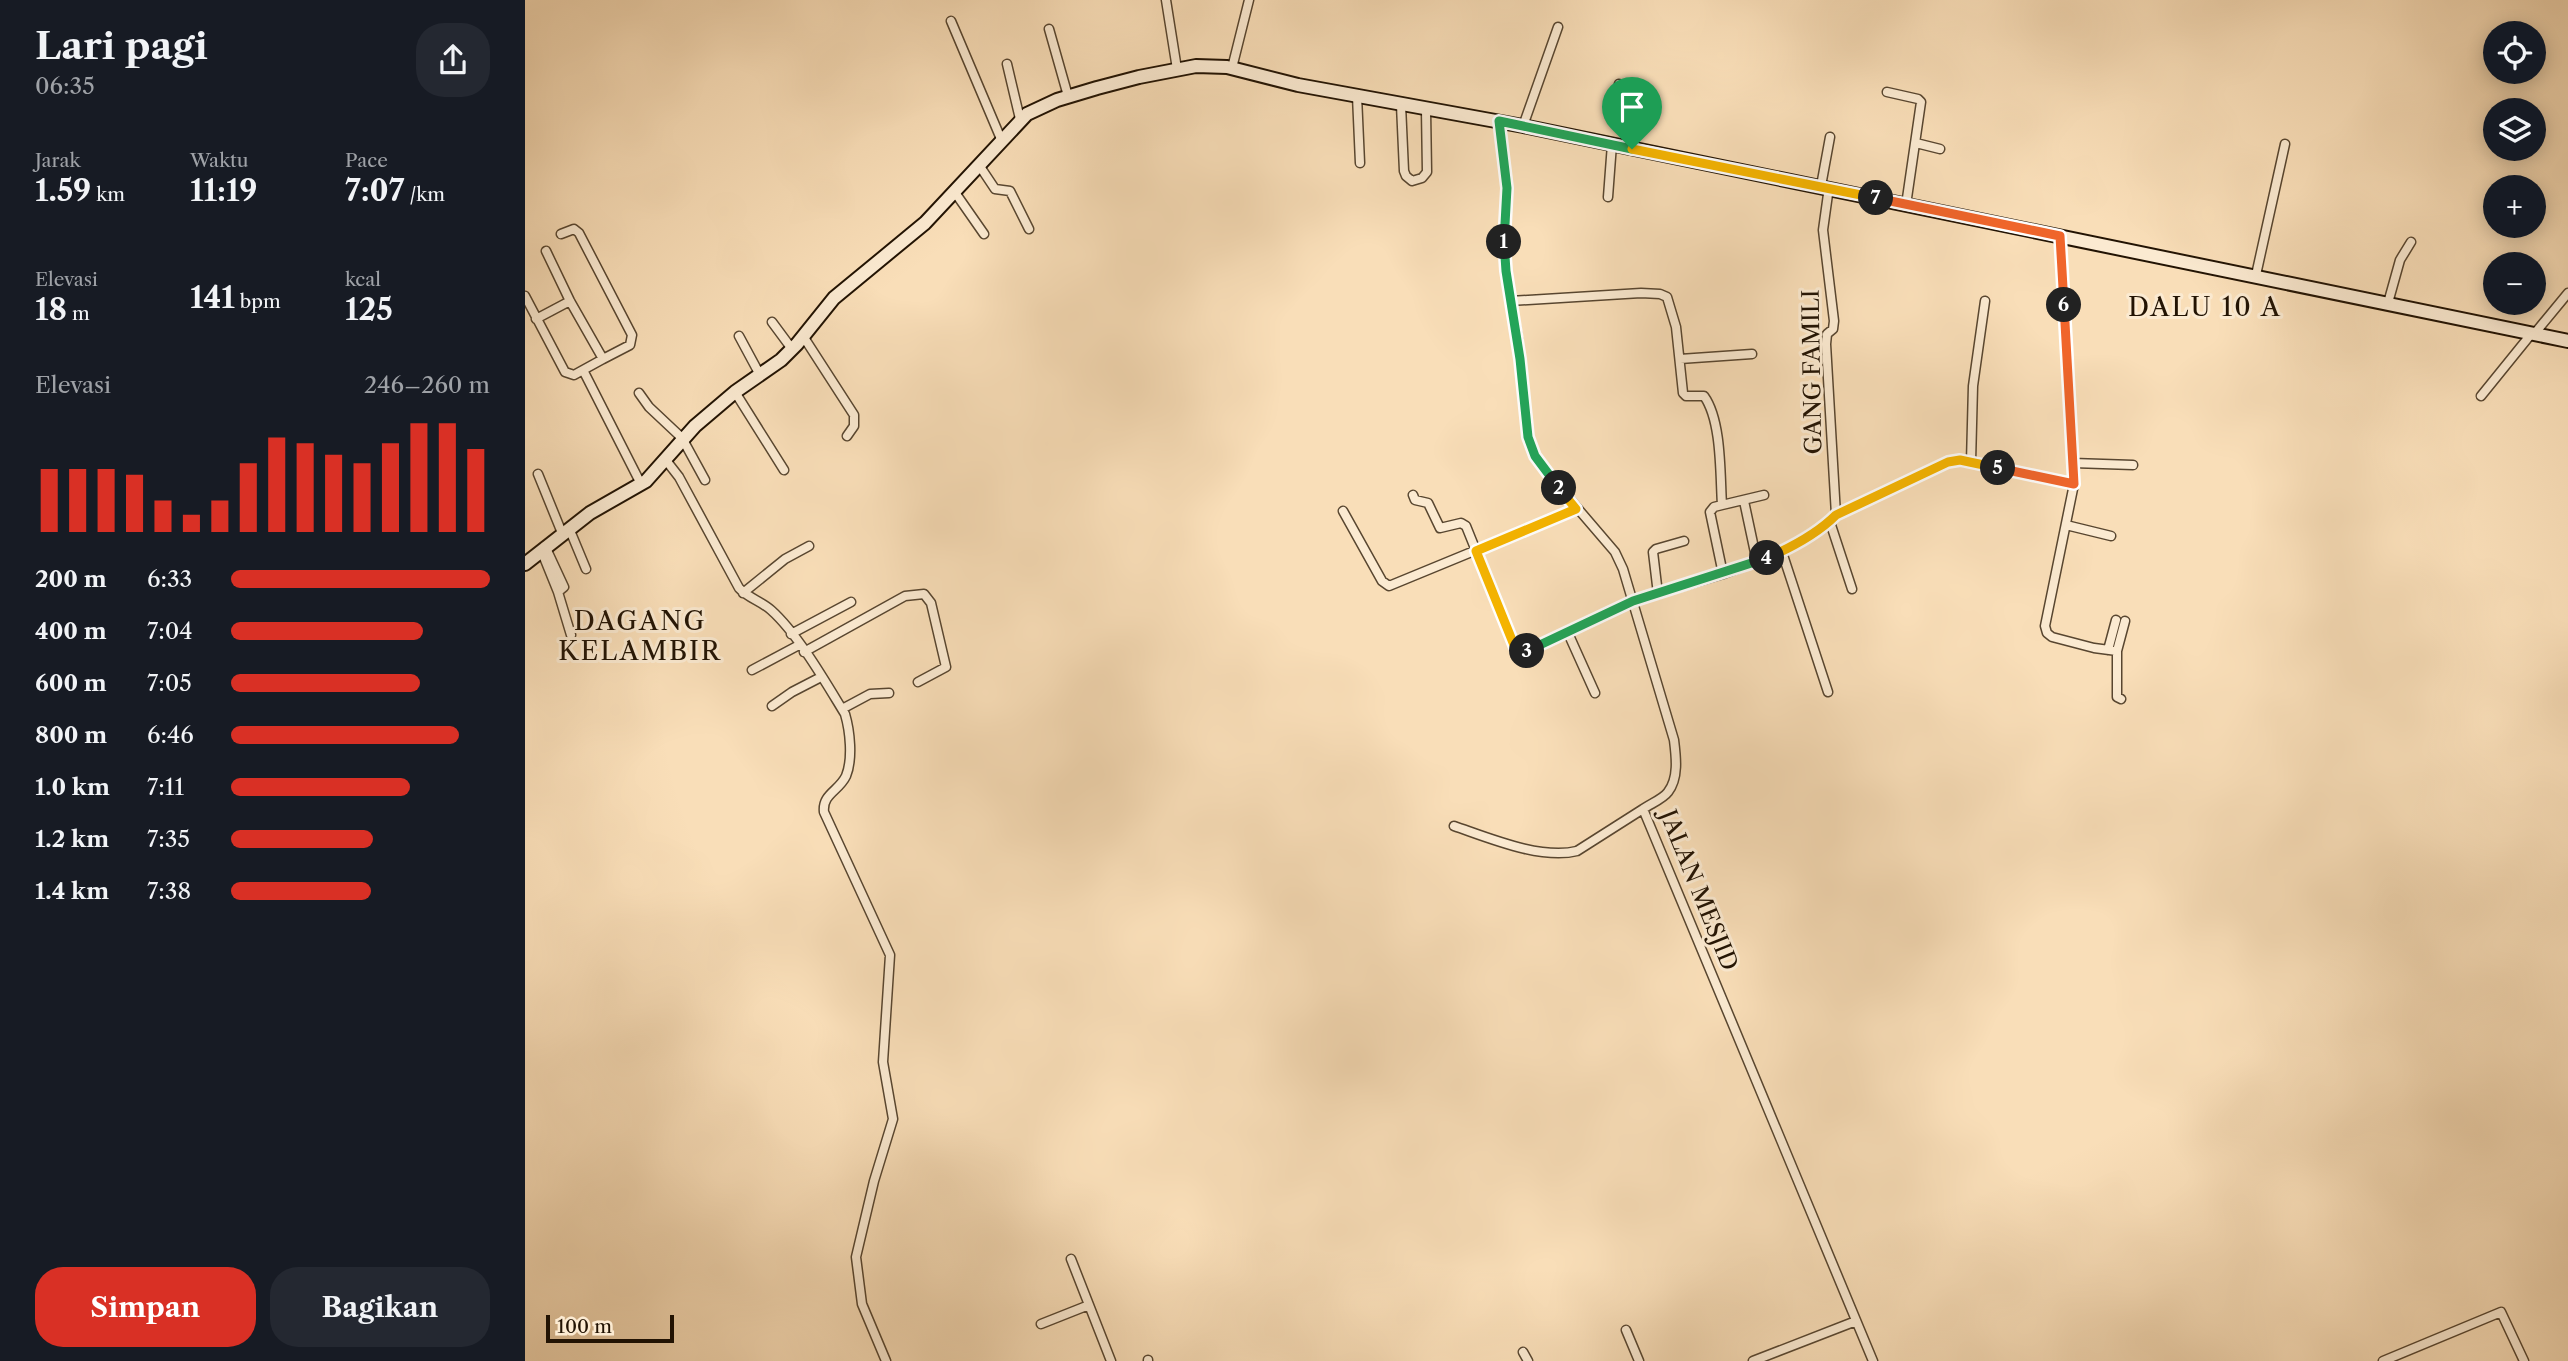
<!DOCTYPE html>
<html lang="id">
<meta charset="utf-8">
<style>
:root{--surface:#171b24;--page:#242831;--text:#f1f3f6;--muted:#9ea1a6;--accent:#d93025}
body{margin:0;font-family:"Libre Caslon Text",serif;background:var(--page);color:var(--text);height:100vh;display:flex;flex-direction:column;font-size:26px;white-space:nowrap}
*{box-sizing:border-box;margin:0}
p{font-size:23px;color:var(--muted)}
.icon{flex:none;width:38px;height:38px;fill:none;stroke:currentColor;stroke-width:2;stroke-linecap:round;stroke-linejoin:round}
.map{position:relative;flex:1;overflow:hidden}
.drawer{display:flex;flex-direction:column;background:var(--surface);width:525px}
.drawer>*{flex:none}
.buttons{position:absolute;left:1958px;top:21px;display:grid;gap:14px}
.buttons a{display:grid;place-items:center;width:63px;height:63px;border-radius:50%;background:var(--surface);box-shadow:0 4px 18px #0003;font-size:35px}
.scale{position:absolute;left:21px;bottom:18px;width:128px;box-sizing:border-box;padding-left:7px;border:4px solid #221303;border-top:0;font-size:19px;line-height:24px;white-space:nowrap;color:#221303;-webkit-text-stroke:5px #fbead1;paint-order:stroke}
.pin{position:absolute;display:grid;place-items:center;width:60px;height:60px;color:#fff;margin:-72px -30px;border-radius:50% 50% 50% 0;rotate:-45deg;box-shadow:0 0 7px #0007}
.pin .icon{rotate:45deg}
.km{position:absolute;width:35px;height:35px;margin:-18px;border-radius:50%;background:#222;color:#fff;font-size:19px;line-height:35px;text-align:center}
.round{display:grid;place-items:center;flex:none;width:74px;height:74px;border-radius:28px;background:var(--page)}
.summary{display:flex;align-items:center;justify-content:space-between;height:119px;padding:0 35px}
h1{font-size:38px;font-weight:700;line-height:52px}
.stats{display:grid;grid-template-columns:repeat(3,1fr);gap:10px;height:119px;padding:7px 35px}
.stats div{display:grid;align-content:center}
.stats b{font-size:30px;font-weight:700}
.stats small{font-size:19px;font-weight:400}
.stats p{font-size:19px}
.chart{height:196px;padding:14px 35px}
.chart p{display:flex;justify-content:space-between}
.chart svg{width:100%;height:126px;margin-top:7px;stroke:var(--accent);stroke-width:6}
.button{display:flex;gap:14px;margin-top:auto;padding:14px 35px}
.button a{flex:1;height:80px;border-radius:28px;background:var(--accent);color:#fff;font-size:28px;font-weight:700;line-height:80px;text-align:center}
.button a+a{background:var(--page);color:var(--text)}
ul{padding:0 35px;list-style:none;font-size:23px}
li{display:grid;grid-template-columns:112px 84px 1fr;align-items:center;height:52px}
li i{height:18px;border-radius:9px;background:var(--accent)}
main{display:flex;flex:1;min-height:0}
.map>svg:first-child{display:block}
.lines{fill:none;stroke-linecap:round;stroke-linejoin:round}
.street-casing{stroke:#584630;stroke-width:11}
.secondary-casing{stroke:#221303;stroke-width:16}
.street{stroke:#fbead1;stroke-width:8}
.secondary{stroke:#fbead1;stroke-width:12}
.split-1-casing{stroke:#fff;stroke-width:14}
.split-2-casing{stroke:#fff;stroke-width:14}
.split-3-casing{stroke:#fff;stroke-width:14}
.split-4-casing{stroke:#fff;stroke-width:14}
.split-5-casing{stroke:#fff;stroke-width:14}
.split-6-casing{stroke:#fff;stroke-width:14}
.split-7-casing{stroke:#fff;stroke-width:14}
.split-8-casing{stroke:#fff;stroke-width:14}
.split-1{stroke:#22a559;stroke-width:9}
.split-2{stroke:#22a559;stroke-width:9}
.split-3{stroke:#f5b400;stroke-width:9}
.split-4{stroke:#22a559;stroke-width:9}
.split-5{stroke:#f5b400;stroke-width:9}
.split-6{stroke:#f0652b;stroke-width:9}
.split-7{stroke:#f0652b;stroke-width:9}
.split-8{stroke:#f5b400;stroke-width:9}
.labels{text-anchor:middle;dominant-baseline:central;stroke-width:6;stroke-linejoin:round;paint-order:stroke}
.street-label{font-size:23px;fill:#221303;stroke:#fbead1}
.quarter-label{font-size:26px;letter-spacing:2px;fill:#221303;stroke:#fbead1}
</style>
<main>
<section class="drawer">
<div class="summary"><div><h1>Lari pagi</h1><p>06:35</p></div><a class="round"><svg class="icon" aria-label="share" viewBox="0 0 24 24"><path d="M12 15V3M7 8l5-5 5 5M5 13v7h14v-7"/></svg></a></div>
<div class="stats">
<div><p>Jarak</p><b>1.59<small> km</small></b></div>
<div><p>Waktu</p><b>11:19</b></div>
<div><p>Pace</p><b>7:07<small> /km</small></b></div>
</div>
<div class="stats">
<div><p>Elevasi</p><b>18<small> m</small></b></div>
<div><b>141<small> bpm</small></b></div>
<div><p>kcal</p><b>125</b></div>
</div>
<div class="chart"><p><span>Elevasi</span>246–260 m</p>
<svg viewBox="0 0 160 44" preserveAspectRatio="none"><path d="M5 44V22M15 44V22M25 44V22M35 44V24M45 44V33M55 44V38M65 44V33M75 44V20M85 44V11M95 44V13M105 44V17M115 44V20M125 44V13M135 44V6M145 44V6M155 44V15"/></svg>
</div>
<ul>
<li><b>200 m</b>6:33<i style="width:100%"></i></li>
<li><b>400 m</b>7:04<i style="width:74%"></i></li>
<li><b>600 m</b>7:05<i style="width:73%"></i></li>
<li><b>800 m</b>6:46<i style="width:88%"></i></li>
<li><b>1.0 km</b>7:11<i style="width:69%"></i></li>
<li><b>1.2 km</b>7:35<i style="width:55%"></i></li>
<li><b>1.4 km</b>7:38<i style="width:54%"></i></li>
</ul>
<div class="button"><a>Simpan</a><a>Bagikan</a></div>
</section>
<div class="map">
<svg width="2043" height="1361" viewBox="0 0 2043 1361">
<rect width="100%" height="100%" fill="#f9deb8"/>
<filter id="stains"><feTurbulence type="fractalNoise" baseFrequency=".00286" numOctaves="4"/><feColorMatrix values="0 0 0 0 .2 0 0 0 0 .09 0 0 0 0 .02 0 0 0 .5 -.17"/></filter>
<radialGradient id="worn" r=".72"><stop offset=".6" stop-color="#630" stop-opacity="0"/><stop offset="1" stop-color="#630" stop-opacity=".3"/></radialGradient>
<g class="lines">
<defs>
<path id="street" d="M641 0 652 69
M426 21 476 139
M524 29 543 96
M482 64 495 119
M707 68 724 0
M1094 84 1116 89 1118 93 1107 149
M1362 92 1393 99 1396 102 1381 205
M832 96 835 163
M876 105 879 171 881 176 887 181 897 178 902 172 901 110
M974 121 982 188 979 247 981 271 993 340 1003 437 1010 456 1018 468 1090 552 1098 569 1149 740C1151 756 1154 778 1143 792 1138 799 1125 804 1118 809L1348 1361
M998 126 1033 27
M1391 143 1415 149
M454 165 470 189 485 191 504 229
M1296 186 1305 137
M1304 187 1298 230 1309 321 1308 329 1302 334 1301 344 1311 515
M429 191 459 234
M1083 197 1087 144
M36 234 49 229 54 233 107 335 105 345 78 359
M1535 236 1549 484 1520 626 1522 633 1527 637 1569 648 1592 651
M21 251 45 301 78 359 58 370 116 484
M1731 275 1760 144
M0 296 40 372 49 375 58 370
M985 301 1116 293 1135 294 1142 297 1151 327 1158 393 1161 396H1179C1197 421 1195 475 1197 505L1239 495
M1863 303 1875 260 1886 242
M11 319 45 301
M247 322 267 349
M2010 333 2043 293
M214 336 235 375
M278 336 329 415V426L322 436
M1155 359 1227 354
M210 392 259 470
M114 393 124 407 157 438 180 480
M1956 396 2007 333
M140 459 154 477 214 588C223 598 236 601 246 610 273 634 301 683 320 714 325 731 328 759 321 776 314 791 297 794 299 812L365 955 358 1062 368 1119 349 1181 331 1257 337 1304 361 1361
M1446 462 1448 386 1460 301
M1548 463 1608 465
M13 474 37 533
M888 495 890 500 903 503 915 528 936 523 941 526 993 655 1108 601 1198 574 1257 552 1305 522 1311 515 1415 465 1429 461 1446 462 1549 484
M1219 501 1232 562
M1197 505 1189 507 1185 512 1198 574
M818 511 857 581 864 586 1051 509
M1305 522 1327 589
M1541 525 1586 536
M44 528 61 569
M20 546 39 587 33 592
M16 550 33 592 46 635
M1257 552 1303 692
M218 593 260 559 284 546
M1133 594 1128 552 1131 549 1159 541
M1043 633 1070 693
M266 634 326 602
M1583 650 1591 620
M279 652 380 596 399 594 406 603 421 667 393 682
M227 670 274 645
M1596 699 1592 697V651L1600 621
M247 706 267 692 296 677
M317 709 345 694 364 693
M929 826C964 838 1016 860 1052 851L1118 809
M546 1259 586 1361
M516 1324 564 1305
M1101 1330 1114 1361
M998 1352 1003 1361
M623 1360V1361
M1228 1361 1331 1321
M1858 1361 1976 1312 1999 1361"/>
<path id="secondary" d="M0 564 65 513 121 481 170 426 210 392 256 360 272 344 309 298 400 223 502 114 532 100 572 88 614 77 671 66 702 67 773 85 998 126 2043 341"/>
</defs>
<use href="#street" class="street-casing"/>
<use href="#secondary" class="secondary-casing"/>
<use href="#street" class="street"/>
<use href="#secondary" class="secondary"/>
</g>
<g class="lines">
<defs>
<path id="split-1" d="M979 242 982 188 974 121 1107 149"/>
<path id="split-2" d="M979 242 981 271 995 359 1003 437 1010 456 1034 488"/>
<path id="split-3" d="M1002 651 993 655 951 551 1051 509 1034 488"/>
<path id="split-4" d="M1002 651 1108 601 1242 558"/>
<path id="split-5" d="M1242 558C1265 548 1293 533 1311 515L1423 462 1435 460 1473 468"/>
<path id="split-6" d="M1473 468 1549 484 1539 305"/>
<path id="split-7" d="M1351 198 1535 236 1539 305"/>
<path id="split-8" d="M1107 149 1351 198"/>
</defs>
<use href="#split-1" class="split-1-casing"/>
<use href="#split-2" class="split-2-casing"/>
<use href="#split-3" class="split-3-casing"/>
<use href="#split-4" class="split-4-casing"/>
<use href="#split-5" class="split-5-casing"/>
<use href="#split-6" class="split-6-casing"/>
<use href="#split-7" class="split-7-casing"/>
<use href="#split-8" class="split-8-casing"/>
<use href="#split-1" class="split-1"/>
<use href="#split-2" class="split-2"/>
<use href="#split-3" class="split-3"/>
<use href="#split-4" class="split-4"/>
<use href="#split-5" class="split-5"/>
<use href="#split-6" class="split-6"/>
<use href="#split-7" class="split-7"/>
<use href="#split-8" class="split-8"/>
</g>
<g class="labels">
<g class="street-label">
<text transform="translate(1287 372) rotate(-91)">GANG FAMILI</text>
<text transform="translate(1174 890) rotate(68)">JALAN MESJID</text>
</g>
<g class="quarter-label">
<text x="1680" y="307">DALU 10 A</text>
<text x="115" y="621">DAGANG<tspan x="115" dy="30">KELAMBIR</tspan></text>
</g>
</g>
<rect width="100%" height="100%" filter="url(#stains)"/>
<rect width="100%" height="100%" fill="url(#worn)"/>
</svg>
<div class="buttons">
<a><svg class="icon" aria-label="locate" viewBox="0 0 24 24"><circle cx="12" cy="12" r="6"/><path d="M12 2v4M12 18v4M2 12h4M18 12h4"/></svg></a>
<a><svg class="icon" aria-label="layers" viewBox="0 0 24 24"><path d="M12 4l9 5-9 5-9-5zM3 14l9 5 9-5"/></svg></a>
<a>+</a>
<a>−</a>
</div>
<div class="scale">100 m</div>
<div class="pin" style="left:1107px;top:149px;background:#1e9e55"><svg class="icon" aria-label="arrive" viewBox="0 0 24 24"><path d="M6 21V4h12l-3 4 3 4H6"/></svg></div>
<b class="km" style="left:979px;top:242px">1</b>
<b class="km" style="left:1034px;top:488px">2</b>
<b class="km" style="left:1002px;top:651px">3</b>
<b class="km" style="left:1242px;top:558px">4</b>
<b class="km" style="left:1473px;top:468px">5</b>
<b class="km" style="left:1539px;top:305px">6</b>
<b class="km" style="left:1351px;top:198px">7</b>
</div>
</main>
